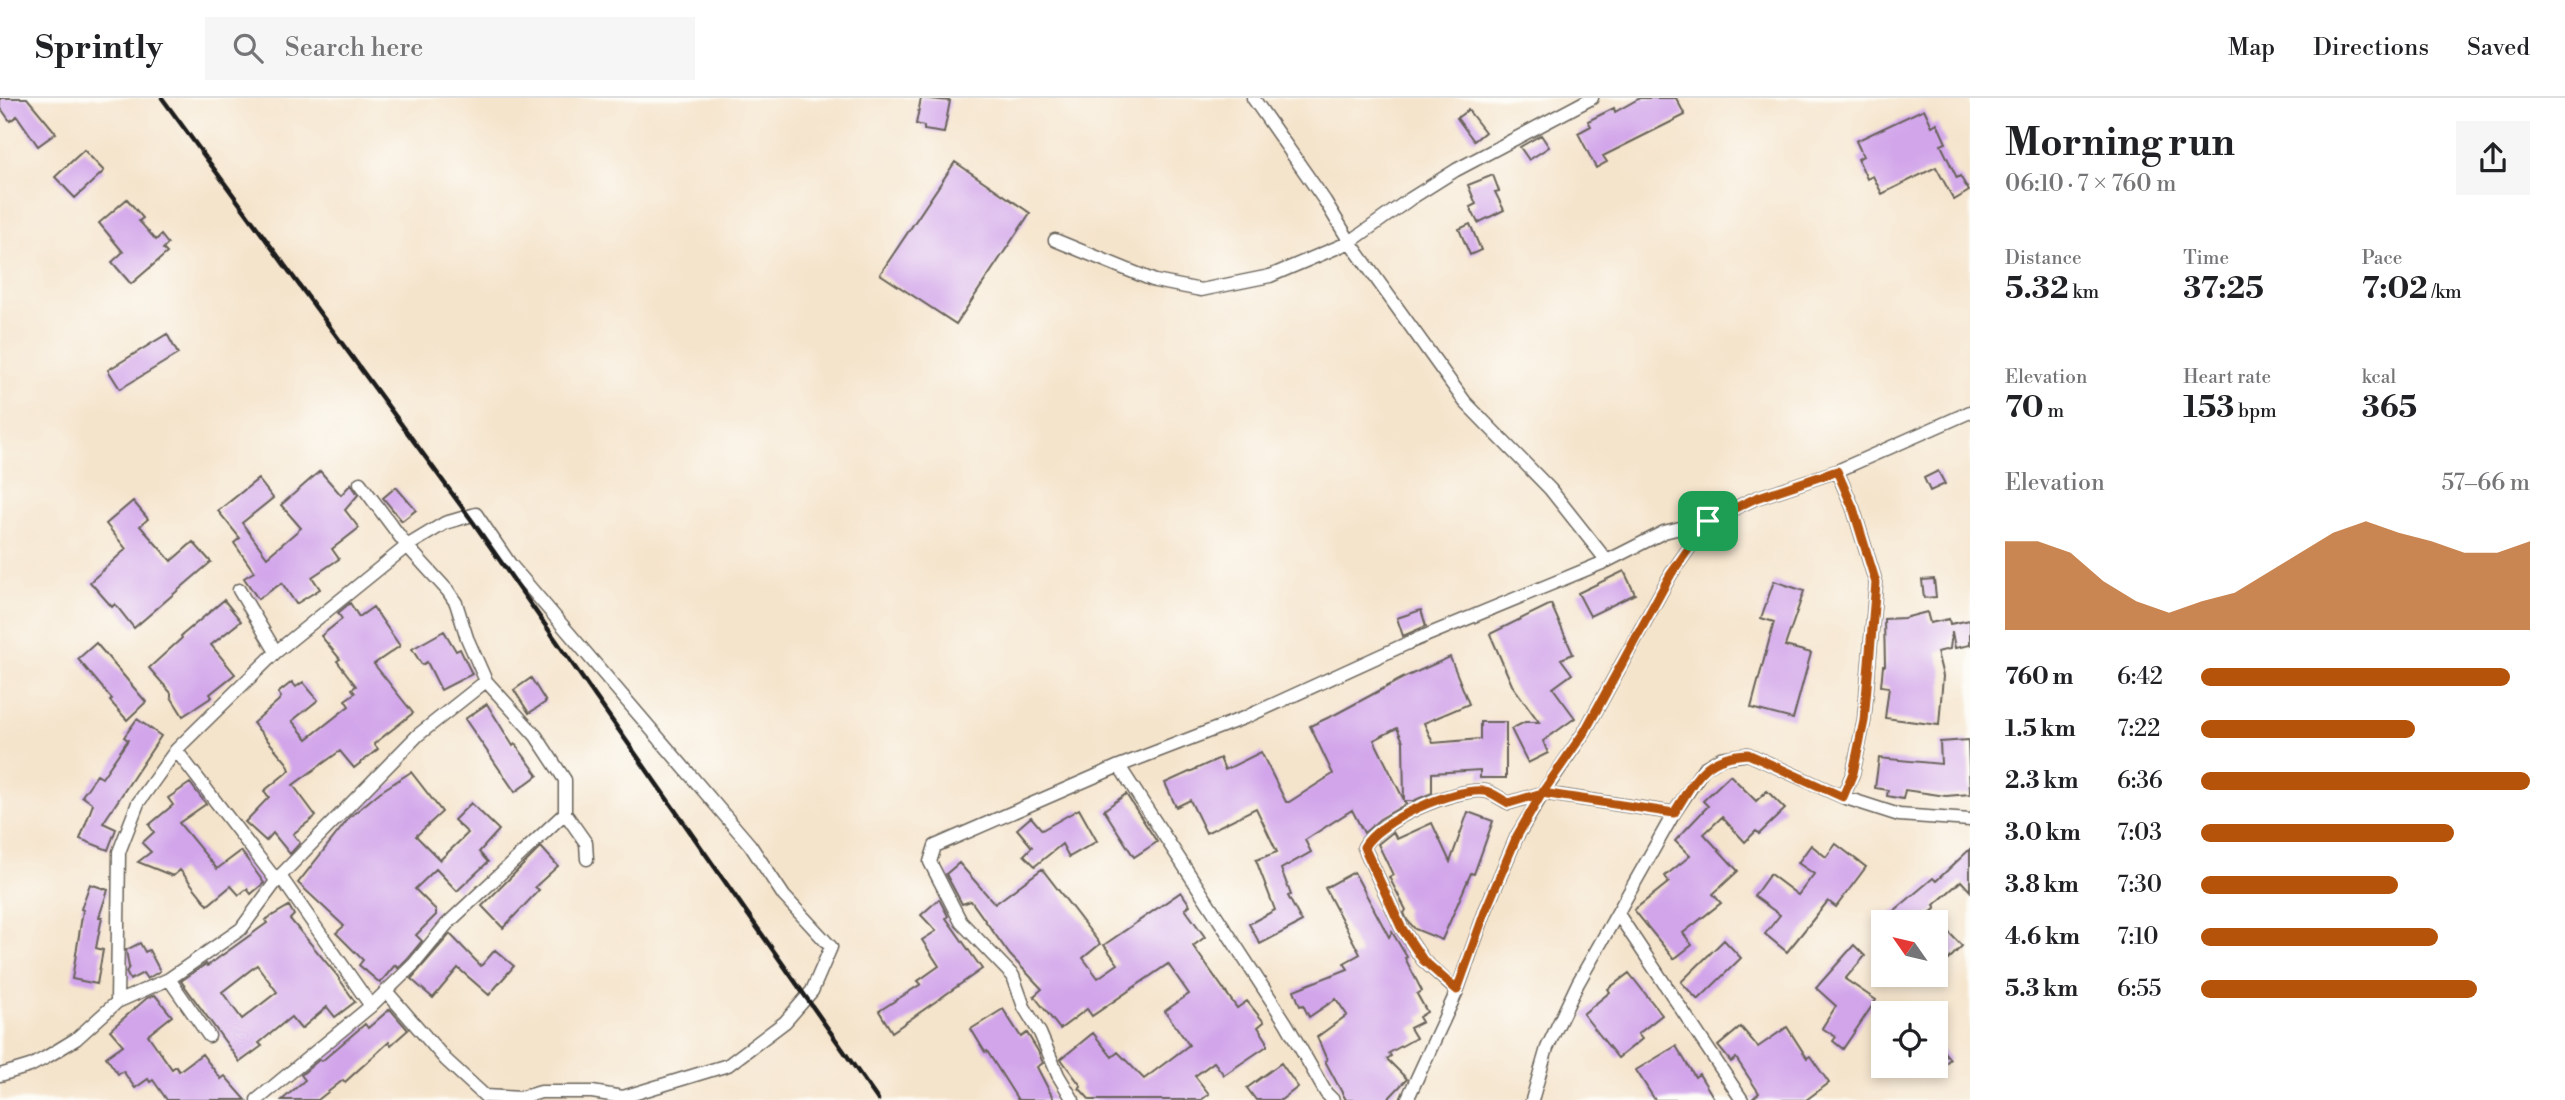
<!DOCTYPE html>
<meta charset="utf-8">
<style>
:root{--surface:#fff;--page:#f6f6f6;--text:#202124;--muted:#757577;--line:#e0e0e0;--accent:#b45309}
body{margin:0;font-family:"Libre Bodoni",serif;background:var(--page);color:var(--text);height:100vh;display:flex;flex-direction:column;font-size:26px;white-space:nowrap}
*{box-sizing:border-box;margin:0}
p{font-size:23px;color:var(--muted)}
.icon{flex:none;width:38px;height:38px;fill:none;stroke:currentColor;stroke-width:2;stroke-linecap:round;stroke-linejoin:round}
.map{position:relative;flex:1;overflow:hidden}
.side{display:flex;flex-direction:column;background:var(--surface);width:595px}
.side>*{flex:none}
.needle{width:46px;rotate:304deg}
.fabs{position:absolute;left:1871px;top:812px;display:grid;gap:14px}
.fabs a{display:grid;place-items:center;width:77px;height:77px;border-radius:0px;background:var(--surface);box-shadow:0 4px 10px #0003;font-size:35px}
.pin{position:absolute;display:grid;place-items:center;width:60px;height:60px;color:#fff;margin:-30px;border-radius:14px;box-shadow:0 4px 10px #0006}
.round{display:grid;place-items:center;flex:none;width:74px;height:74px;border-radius:0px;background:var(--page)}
.head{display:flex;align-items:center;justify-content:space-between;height:119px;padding:0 35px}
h1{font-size:38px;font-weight:700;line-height:52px}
.figures{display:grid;grid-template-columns:repeat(3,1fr);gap:10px;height:119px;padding:7px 35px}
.figures div{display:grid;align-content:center}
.figures b{font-size:30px;font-weight:700}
.figures small{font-size:19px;font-weight:400}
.figures p{font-size:19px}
.chart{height:196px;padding:14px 35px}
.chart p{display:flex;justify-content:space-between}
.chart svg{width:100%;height:126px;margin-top:7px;fill:var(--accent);opacity:.7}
ul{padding:0 35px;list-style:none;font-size:23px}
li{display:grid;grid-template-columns:112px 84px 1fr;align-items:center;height:52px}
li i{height:18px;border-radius:9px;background:var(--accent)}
header{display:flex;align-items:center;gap:42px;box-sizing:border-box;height:98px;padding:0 35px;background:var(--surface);border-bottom:2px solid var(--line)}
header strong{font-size:33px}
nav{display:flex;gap:38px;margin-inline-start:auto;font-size:24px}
.search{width:490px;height:63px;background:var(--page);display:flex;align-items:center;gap:18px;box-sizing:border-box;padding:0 24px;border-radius:0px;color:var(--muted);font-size:26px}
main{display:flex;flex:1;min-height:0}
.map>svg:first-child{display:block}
.building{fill:#d2a5ea;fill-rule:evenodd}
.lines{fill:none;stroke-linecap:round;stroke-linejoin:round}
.minor-casing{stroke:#68625a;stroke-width:15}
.minor{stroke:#fff;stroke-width:12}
.rail{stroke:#1c1c1c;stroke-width:4.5}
.route-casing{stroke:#fff;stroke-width:14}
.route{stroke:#b45309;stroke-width:9}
</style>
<header>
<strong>Sprintly</strong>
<div class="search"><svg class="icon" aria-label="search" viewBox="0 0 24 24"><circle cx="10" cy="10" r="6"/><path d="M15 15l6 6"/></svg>Search here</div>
<nav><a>Map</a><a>Directions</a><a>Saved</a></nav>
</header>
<main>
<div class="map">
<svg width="1970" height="1002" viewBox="0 0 1970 1002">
<rect width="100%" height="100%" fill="#fdfcf7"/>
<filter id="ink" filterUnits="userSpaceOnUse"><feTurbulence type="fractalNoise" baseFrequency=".0143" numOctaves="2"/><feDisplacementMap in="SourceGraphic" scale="14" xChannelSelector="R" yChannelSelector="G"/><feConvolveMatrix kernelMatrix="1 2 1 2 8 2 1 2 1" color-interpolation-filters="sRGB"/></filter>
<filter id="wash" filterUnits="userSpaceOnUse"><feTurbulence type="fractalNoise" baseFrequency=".00686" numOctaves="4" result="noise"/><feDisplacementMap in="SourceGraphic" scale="28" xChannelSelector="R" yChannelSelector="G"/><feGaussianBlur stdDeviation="1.57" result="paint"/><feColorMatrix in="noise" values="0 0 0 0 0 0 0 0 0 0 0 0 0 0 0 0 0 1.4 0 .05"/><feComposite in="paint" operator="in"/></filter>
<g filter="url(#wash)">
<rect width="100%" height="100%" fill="#f5e4cc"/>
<g id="blocks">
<path class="building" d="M0 0H27L56 35 38 48 17 18 10 23 0 9Z
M921 0 950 3 944 35 924 32V28L916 26Z
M1640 0H1676L1685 17 1603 58 1607 64 1596 70 1578 35 1591 28 1588 23 1614 10 1615 14Z
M1924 11 1932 28 1937 25 1946 45 1941 47 1957 80 1960 78 1969 93 1954 102 1936 69 1882 96 1873 78 1867 81 1858 61 1863 58 1856 43Z
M1468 12 1485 34 1474 43 1457 20Z
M1541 37 1549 49 1529 62 1520 49Z
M84 52 104 73 75 100 55 79Z
M955 64 1030 115 956 226 880 176Z
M1493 77 1499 93 1495 94 1504 112 1478 125 1470 109 1476 106 1468 87Z
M127 101 143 120 139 123 156 142 161 137 168 146 163 151 167 155 131 186 112 164 123 154 99 125Z
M1470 126 1481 152 1470 157 1459 131Z
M167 236 178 256 120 291 108 272Z
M320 373 341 397 351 386 358 397 345 412 359 430 332 451 339 461 312 479 320 491 296 506 282 485 258 501 244 480 254 474 234 445 240 440 218 413 258 381 273 400 242 425 267 459 301 430 281 407Z
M1938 373 1945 386 1930 393 1924 380Z
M396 389 416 412 402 423 383 400Z
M133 403 148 421 140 428 171 463 193 444 211 464 134 530 115 506 112 509 90 484 126 451 106 426Z
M1624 473 1635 496 1590 518 1578 495Z
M1934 481 1936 499 1924 500 1922 482Z
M1774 483 1804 493 1785 548 1811 555 1793 621 1751 610 1774 524 1761 520Z
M224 502 241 523 211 547 235 576 210 596 212 599 183 618 171 599V595L149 570 182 540 181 538Z
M350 505 359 519 373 509 400 548 374 566 413 615 374 646 378 651 354 670 340 653 293 687 316 718 293 736 300 745 290 756 273 735 266 743 245 724 269 699 264 693 290 672 287 665 253 625 278 603 281 599 278 595 292 584 296 589 303 584 318 602 292 623 307 641 349 608 345 602 355 595 352 591 356 588 337 563 340 561 321 538 342 521 338 515Z
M1551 506 1573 556 1561 561 1572 576 1553 590 1575 620 1543 643 1548 655 1528 665 1511 631 1525 624H1539L1512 587 1490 536Z
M1421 512 1426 528 1403 538 1397 520Z
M1927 514 1930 525 1949 521 1950 526 1970 522V547L1955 550 1952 534 1950 551 1937 554 1943 578 1939 627 1885 620 1889 589 1881 588 1883 568H1885L1884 521 1904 520Z
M444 533 456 553 460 551 472 576 441 592 427 564 422 567 412 551Z
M96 545 146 604 127 622 110 603 112 601 78 561Z
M1450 559 1469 606 1424 625 1433 645 1480 641V624H1506V680H1480V672L1432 675V695L1413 703H1404L1403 643 1397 630 1374 642 1406 706 1380 721 1364 735 1352 712 1305 742 1311 754 1281 771 1291 797 1288 798 1302 824 1260 846 1249 826 1275 812 1256 762 1277 754 1256 710 1206 735 1190 702 1176 709 1165 685 1220 660 1225 672 1261 654 1286 704H1289L1333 676 1310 628 1336 616 1403 580Z
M531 580 546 604 529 615 514 592Z
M487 606 513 648 515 646 538 677 515 694 465 621Z
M137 621 161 638 103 725 116 731 108 752 80 741 93 706 82 698 97 677 102 680 128 642 124 639Z
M1968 642 1970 696 1946 698 1905 692 1903 701 1887 698 1888 692 1875 690 1879 660 1941 666 1940 644Z
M411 674 442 714 416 738 440 762 468 735 454 722 471 705 499 732 479 754 488 764 457 793 436 771 415 791 436 812V817L416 837 422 843 408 860 398 870 395 867 380 885 359 867 363 862 336 835 344 828 298 785 350 719 380 694Z
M1730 677 1756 703 1767 693 1785 711 1759 736 1756 733 1745 744 1722 719 1704 736 1738 773 1713 796 1721 805 1683 835 1692 847 1674 861 1634 812 1669 784 1665 778 1690 758 1675 743 1708 708 1703 703Z
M190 685 206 706 179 725 217 771 241 753 264 785 251 796 247 791 239 797 231 788 208 807 180 772 173 778 138 764 151 754 142 745 154 734 149 727 173 707 168 700Z
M1126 696 1157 744 1134 759 1104 712Z
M1079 711 1097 743 1069 759 1062 746 1035 768 1024 757 1032 749 1017 731 1031 719 1042 732Z
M1468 714 1493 723 1474 776 1471 775 1442 842 1415 831 1407 822 1404 815 1406 812 1389 779 1393 777 1378 746 1393 734 1397 741 1432 725 1450 764Z
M1836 746 1866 769 1836 809 1828 803 1787 854 1765 836 1780 817 1754 798 1770 776 1798 797 1814 776 1798 765 1811 747 1826 759Z
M541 749 558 768 535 789 539 792 503 830 482 808Z
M1970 751V793L1961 783 1934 807 1936 810 1919 824H1881L1933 780 1936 783Z
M959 765 995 806 1042 771 1100 846 1083 860 1098 880 1118 866 1104 847 1181 794 1190 807 1185 811 1205 839 1193 848 1237 910 1247 903 1264 924 1258 929 1267 943V948L1224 977 1214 964 1195 978 1209 996 1201 1002H1090L1079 990 1081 988 1061 961 1093 935 1112 959 1118 954 1144 981 1189 947 1165 913 1189 896 1168 866 1092 918 1087 911 1060 931 1034 898 1042 891 1010 857 971 803 962 806 946 776Z
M1354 774 1389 839 1392 834 1407 859 1405 860 1422 893 1417 896 1427 914 1419 919 1422 924 1410 930 1416 940 1389 955 1391 958 1387 961 1407 981 1387 1002H1346L1325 963 1327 962 1317 939 1347 917 1336 901 1309 919 1303 907 1300 908 1294 892 1348 871 1344 865 1360 856 1325 790Z
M90 786 108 792 99 819H102L96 850 103 852 97 886 72 881 83 812 81 811Z
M939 801 948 818 946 820 982 871 892 934 879 913 921 886 918 883 939 868 922 842 936 833 921 817Z
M289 808 294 817 290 821 336 876 355 904 335 919 327 909 301 931 291 919 259 945 262 948 240 964 181 883 206 866 207 868 267 825 265 822ZM257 867 277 894 242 921 222 894Z
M1936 821 1962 848 1936 874Z
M450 836 481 868 495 852 514 868 489 897 458 870 433 900 411 881Z
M1724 842 1741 860 1698 902 1681 884Z
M140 845 145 854 149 852 160 873 147 881 143 875 130 882 126 874 129 869 126 852Z
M1854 847 1865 858 1845 881 1876 902 1843 951 1833 943 1836 939 1822 930 1836 908 1816 890Z
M1629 875 1662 917 1638 936 1642 941 1618 960 1583 916 1610 894 1608 891Z
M155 897 172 918 148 937 172 971 176 968 179 973 202 956 221 981 225 978 246 1002H167L153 982 150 984 148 981 135 990 123 973 118 976 106 959 123 947 110 932 147 900Z
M390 911 408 932 391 947 389 944 345 984 343 982 318 1002H282L305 982 301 977 320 961 322 963 365 926 368 930Z
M1003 911 1021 939 1027 935 1038 953 1043 965 1037 969 1054 1002H1018L987 953 985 954 971 931Z
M1741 929 1758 949 1787 929 1807 960 1810 958 1829 985 1806 1002H1751L1759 995 1736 960 1731 964 1718 948Z
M1936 945 1950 961 1936 975Z
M1676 948 1695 979 1699 976 1715 1002H1655L1636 972Z
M1281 965 1298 989 1281 1002H1256L1247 990Z"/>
</g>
</g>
<g filter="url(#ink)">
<use href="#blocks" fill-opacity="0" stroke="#68625a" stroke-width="2"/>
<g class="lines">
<defs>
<path id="minor" d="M1253 0 1325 103 1350 144 1465 304 1550 391 1607 463
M1055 142 1155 183 1201 192 1270 178 1350 144 1410 101 1456 72 1592 0
M1837 373 1853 410 1876 485 1864 623 1853 675 1843 699
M360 385 407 448 448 493 456 505 467 540 486 583 418 637 280 778 371 908
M239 492 276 554
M176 652 276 782
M1119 668 1286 925 1326 995 1333 1002
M565 715 586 745 587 761
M1618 816 1742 1002
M169 881 209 938
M1457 893 1423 862 1401 829 1364 749C1378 723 1455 689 1485 693 1492 694 1502 702 1509 705L1543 695 1674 715
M117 904 119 754 138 705 176 652 276 554 407 448 445 425 476 416 510 466 750 747 784 798 831 849 812 893 785 924 728 967 623 999 592 994H541L520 1000 485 998 446 962 386 893
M0 977 30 968 45 960 76 941 117 904 169 881 241 831 280 778
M257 1002 371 908 414 866 447 826 565 715V682L536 638 486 583
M1073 1002 1058 977 1040 935 1024 909 1013 878 961 824 930 764 935 748 1119 668 1246 619 1408 545 1607 463 1664 434 1708 423 1756 400 1837 373 1970 314
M1407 1002 1457 893 1486 811 1517 738 1543 695 1585 633 1671 476 1708 423
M1532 1002 1547 950 1578 885 1674 715 1704 670 1721 660 1748 656 1843 699 1899 717 1970 722"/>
</defs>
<use href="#minor" class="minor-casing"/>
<use href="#minor" class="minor"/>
<path class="rail" d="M162 0 473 424 878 1002"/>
</g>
</g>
<g class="lines" filter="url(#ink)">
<defs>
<path id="route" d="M1708 423 1671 476 1585 633 1542 695 1517 738 1486 811 1457 892 1423 862 1401 829 1364 749C1378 723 1454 689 1485 693 1492 694 1502 702 1509 705L1542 695 1674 715C1696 681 1703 658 1748 656L1843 699 1853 675 1864 623 1876 485 1853 410 1837 373 1756 400 1708 423"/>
</defs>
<use href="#route" class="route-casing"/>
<use href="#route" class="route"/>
</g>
</svg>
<div class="fabs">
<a><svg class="needle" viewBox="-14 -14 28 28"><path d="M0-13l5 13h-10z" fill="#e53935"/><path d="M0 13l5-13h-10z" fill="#757577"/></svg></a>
<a><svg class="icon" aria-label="locate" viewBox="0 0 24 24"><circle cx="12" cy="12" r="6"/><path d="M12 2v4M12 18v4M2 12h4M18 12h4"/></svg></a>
</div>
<div class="pin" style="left:1708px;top:423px;background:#1e9e55"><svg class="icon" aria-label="arrive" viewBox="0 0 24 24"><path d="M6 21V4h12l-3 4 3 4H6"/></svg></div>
</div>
<section class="side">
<div class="head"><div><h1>Morning run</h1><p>06:10 · 7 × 760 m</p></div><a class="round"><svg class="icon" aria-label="share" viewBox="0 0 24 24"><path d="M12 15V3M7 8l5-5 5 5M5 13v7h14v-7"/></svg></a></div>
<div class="figures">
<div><p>Distance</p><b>5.32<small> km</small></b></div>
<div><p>Time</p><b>37:25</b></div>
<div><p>Pace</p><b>7:02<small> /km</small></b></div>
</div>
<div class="figures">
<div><p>Elevation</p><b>70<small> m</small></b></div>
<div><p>Heart rate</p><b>153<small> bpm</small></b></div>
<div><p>kcal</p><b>365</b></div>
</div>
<div class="chart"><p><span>Elevation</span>57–66 m</p>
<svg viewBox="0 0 160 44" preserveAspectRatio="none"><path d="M0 44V13L10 13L20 17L30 27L40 34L50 38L60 34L70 31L80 24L90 17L100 10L110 6L120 10L130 13L140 17L150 17L160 13V44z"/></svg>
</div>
<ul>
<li><b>760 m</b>6:42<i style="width:94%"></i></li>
<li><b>1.5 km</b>7:22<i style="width:65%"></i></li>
<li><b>2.3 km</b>6:36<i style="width:100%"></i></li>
<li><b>3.0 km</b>7:03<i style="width:77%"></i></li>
<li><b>3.8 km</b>7:30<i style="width:60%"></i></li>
<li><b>4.6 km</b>7:10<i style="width:72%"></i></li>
<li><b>5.3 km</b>6:55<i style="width:84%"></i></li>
</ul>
</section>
</main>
